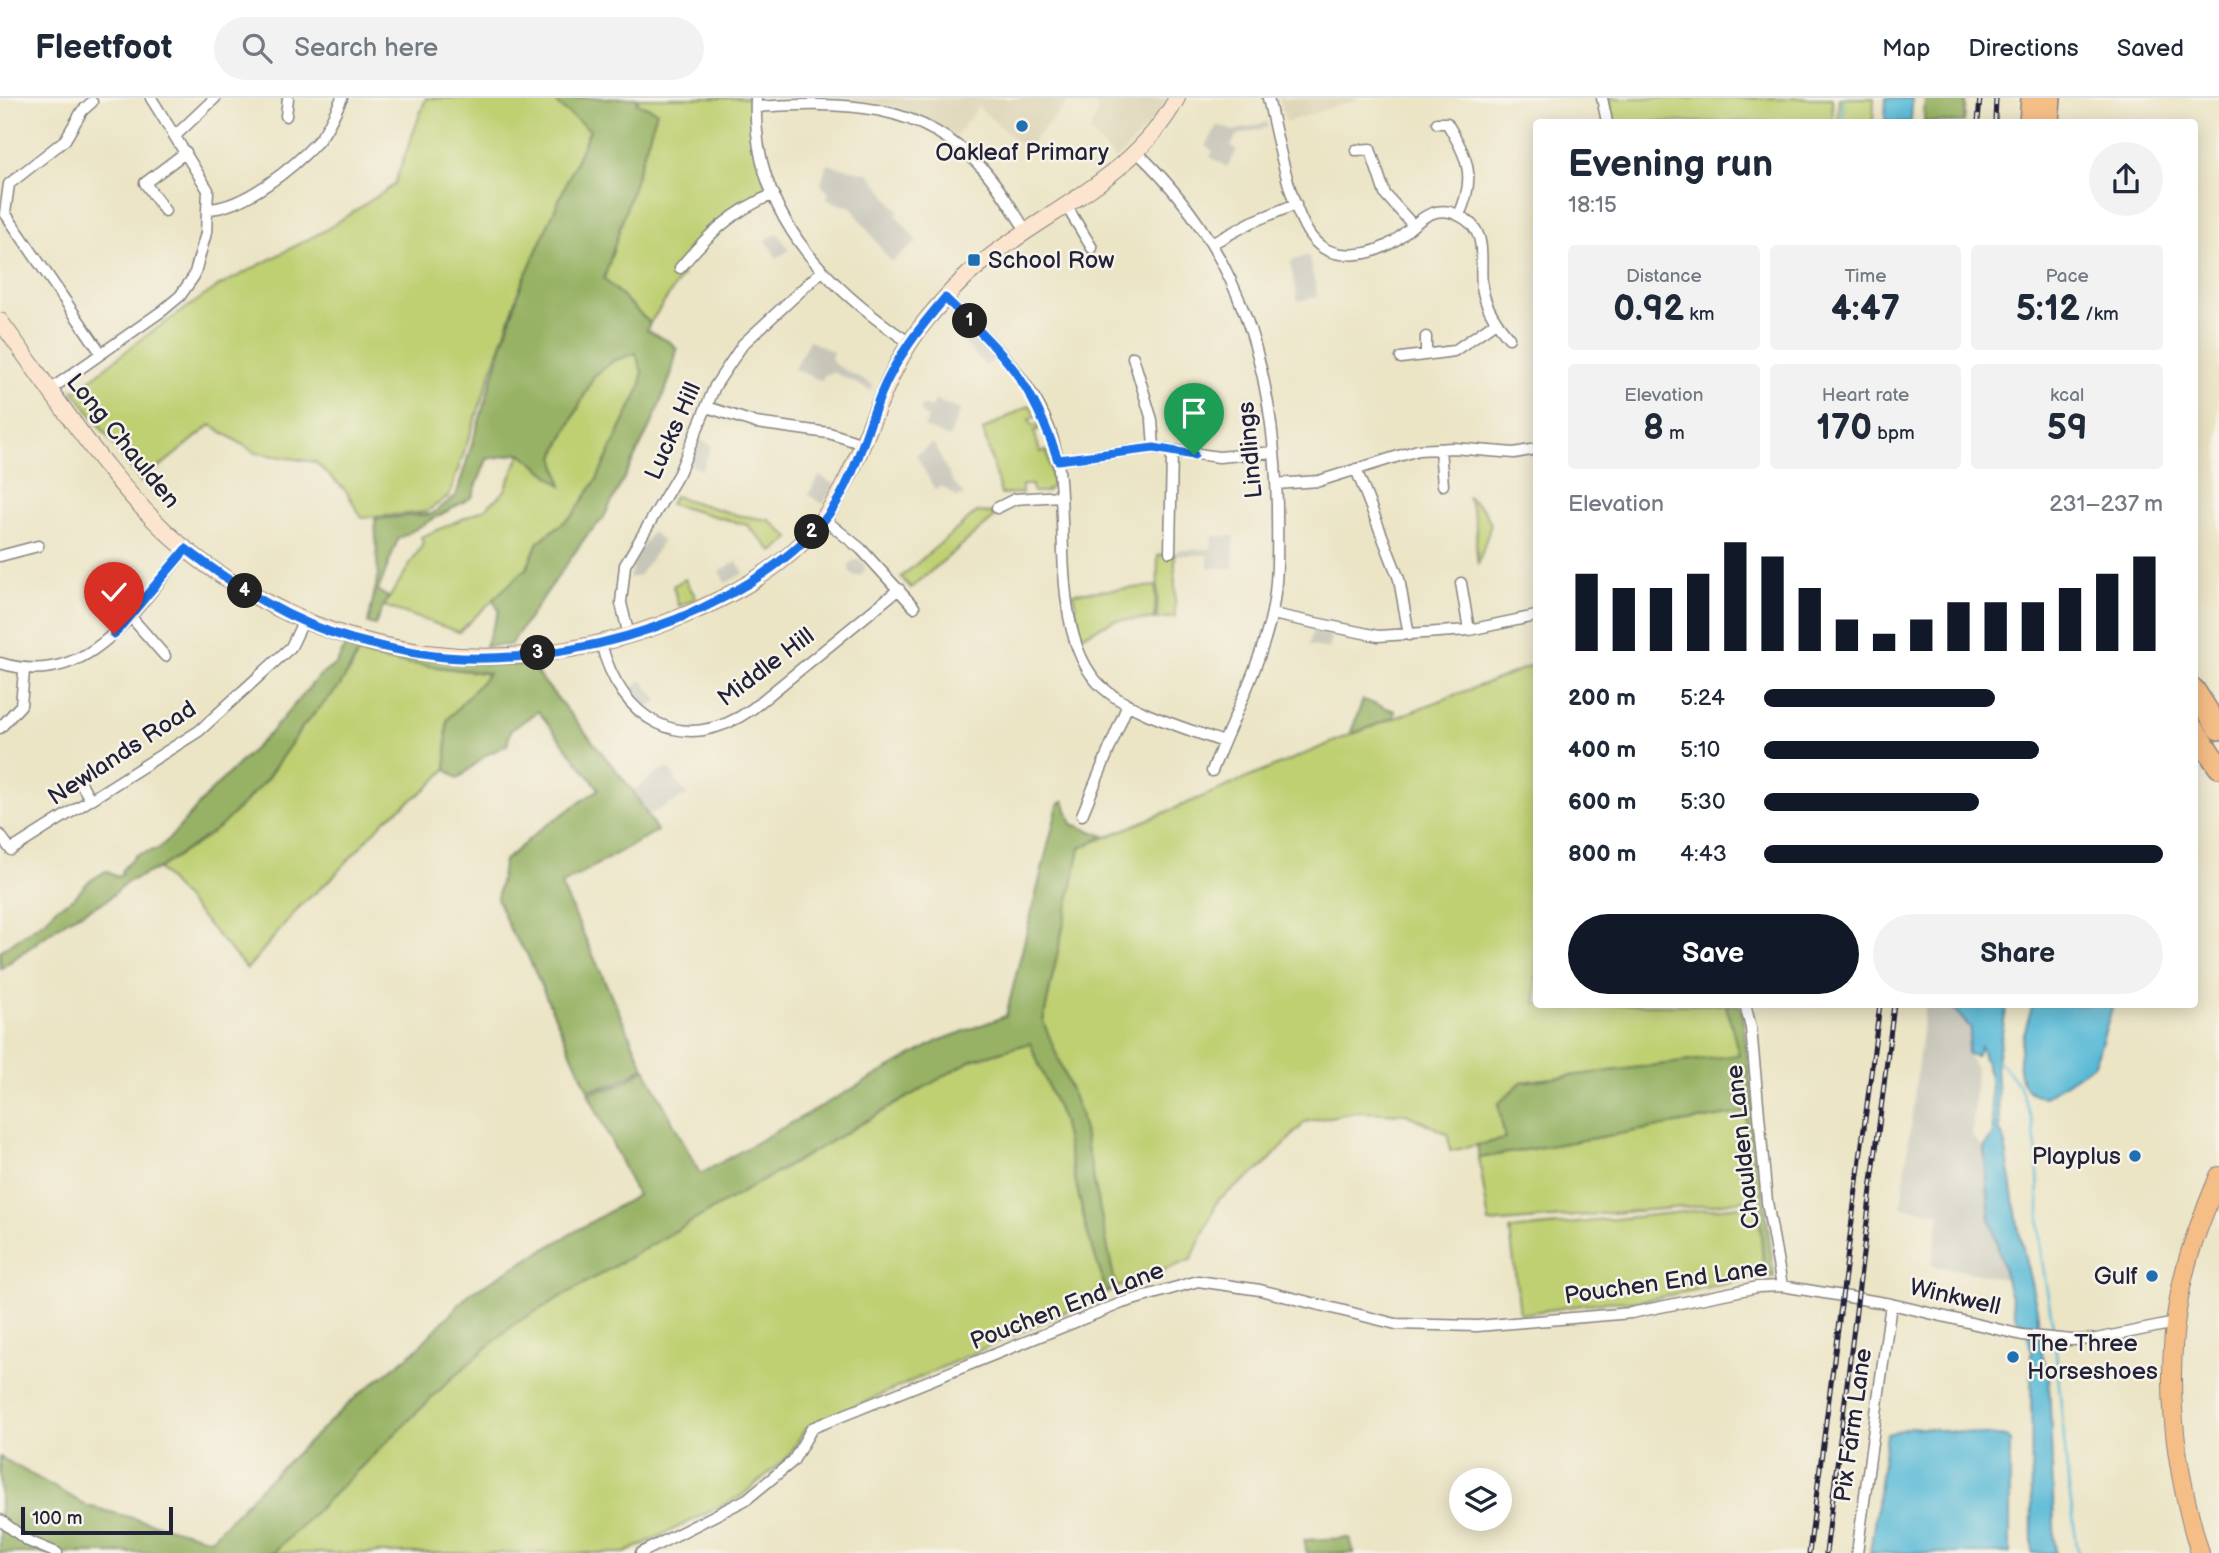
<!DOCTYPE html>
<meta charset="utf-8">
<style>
:root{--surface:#fff;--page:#f2f2f3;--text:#1f2937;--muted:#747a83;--line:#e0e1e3;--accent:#111827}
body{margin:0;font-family:"Balsamiq Sans",sans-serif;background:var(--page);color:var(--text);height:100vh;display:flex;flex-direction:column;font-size:26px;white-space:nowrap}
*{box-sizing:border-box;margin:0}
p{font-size:23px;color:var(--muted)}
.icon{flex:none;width:38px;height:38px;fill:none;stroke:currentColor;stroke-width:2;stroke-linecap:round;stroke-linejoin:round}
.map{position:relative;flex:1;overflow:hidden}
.panel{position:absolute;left:1533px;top:21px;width:665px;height:889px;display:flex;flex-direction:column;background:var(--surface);border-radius:7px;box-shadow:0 4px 18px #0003}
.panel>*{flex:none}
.fabs{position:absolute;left:1449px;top:1370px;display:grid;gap:14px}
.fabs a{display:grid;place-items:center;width:63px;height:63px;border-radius:50%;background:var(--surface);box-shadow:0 4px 18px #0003;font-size:35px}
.scale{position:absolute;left:21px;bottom:18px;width:152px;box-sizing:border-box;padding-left:7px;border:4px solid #22223b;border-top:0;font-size:19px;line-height:24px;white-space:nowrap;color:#22223b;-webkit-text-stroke:5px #f7f3e8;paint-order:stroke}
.pin{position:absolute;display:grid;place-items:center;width:60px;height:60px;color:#fff;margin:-72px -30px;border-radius:50% 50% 50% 0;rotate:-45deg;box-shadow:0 0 7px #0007}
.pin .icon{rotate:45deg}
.km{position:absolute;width:35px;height:35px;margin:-18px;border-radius:50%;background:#222;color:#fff;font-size:19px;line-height:35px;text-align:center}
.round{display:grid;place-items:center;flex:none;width:74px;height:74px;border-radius:37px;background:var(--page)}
.headline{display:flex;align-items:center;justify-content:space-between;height:119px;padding:0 35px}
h1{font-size:38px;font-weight:800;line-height:52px}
.metrics{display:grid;grid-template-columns:repeat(3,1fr);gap:10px;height:119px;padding:7px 35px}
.metrics div{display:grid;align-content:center;border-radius:7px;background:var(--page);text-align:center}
.metrics b{font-size:35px;font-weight:800}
.metrics small{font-size:19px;font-weight:400}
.metrics p{font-size:19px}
.chart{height:196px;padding:14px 35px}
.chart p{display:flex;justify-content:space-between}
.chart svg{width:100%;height:126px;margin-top:7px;stroke:var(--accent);stroke-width:6}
.primary-button{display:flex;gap:14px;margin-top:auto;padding:14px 35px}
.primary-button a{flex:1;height:80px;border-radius:42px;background:var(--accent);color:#fff;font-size:28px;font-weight:800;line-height:80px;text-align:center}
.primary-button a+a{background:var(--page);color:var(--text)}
ul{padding:0 35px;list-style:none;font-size:23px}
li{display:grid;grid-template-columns:112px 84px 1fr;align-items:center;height:52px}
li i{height:18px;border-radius:9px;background:var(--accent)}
header{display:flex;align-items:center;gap:42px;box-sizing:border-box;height:98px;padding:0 35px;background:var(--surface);border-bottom:2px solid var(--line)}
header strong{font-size:33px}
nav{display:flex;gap:38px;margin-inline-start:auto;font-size:24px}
.search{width:490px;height:63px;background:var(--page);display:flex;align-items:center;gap:18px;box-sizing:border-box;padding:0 24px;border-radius:38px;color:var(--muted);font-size:26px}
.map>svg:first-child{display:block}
.built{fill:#dcd4b5}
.industrial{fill:#c6c5b8}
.green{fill:#bfd073;stroke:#707957;stroke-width:2}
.forest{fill:#97b265;stroke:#5c6a50;stroke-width:2}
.water{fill:#58bad7;stroke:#3d6e89;stroke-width:2}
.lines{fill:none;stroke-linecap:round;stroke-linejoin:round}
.stream{stroke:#58bad7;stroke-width:2.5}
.street-casing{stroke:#868380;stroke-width:13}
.secondary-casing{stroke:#868380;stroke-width:18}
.primary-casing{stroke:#868380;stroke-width:20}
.highway-casing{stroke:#868380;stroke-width:24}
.street{stroke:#fff;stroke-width:10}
.secondary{stroke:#fbe5cf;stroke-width:16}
.primary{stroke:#f6be87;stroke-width:18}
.highway{stroke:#f6be87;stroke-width:21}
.rail-casing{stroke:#22223b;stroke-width:5}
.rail{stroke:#f7f3e8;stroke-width:2.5;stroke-dasharray:8;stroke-linecap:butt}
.route-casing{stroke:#fff;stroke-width:14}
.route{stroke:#1a73e8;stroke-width:9}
.poi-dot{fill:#1f6fb2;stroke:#f7f3e8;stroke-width:2.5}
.labels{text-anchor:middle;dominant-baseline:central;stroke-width:5;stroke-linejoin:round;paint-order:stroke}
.poi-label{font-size:24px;fill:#22223b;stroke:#f7f3e8;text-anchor:start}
.street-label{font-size:24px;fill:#22223b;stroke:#f7f3e8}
</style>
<header>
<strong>Fleetfoot</strong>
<div class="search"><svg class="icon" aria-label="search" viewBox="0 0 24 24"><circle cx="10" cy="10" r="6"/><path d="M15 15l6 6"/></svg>Search here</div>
<nav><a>Map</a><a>Directions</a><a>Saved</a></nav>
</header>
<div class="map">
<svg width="2219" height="1455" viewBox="0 0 2219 1455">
<rect width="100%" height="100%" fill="#f7f3e8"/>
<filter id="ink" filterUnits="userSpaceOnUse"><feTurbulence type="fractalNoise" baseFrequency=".0143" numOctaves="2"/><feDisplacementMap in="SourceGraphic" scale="14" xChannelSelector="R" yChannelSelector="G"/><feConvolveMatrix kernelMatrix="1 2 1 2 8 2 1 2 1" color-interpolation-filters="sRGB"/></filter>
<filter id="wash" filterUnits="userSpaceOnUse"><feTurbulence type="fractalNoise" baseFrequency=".00686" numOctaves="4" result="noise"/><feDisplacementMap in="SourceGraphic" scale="28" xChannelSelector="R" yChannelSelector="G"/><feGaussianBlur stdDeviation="1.57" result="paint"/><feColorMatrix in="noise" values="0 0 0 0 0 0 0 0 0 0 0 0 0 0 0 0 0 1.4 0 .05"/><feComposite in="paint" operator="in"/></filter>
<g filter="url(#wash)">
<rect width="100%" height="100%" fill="#ebe4c5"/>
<path class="built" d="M842 0H1072L1025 51 978 9 956 39 929 22 895 9Z
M1094 0H1167L1160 15 1116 62 1089 33 1098 15Z
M1279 0H1362L1286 24Z"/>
<path class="industrial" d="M1267 24 1268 29 1237 37 1231 48 1237 52 1227 69 1210 59 1213 53 1206 48 1218 27 1233 33Z
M827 66 870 76 899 114 896 117 917 144 891 164 851 109 827 102 829 94 821 86Z
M778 135 789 152 777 160 766 142Z
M1308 157 1318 199 1298 203 1290 164Z
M973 233 997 259 986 268 962 243Z
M809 242 833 254 831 261 834 266 873 287 871 293 833 274 824 277 822 283 794 271Z
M935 302 960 312 949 340 924 329 928 321 920 312 922 307 932 310Z
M700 342 712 347 702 372 690 367Z
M933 345 952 382 964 397 958 400 942 388 935 392 916 357Z
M820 378 835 387 823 406 808 397Z
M652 434 663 443 639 478 629 480 637 456Z
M1212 438H1234L1233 470H1208V457H1177V452L1211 451Z
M849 470a8 8 0 1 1 16 0a8 8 0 1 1-16 0Z
M737 463 744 475 725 485 719 473Z
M1313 532 1331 537 1329 551 1309 547Z
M642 582 658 602 646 612 627 594Z
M663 671H668L687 697 647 718 633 693Z
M1925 907H1951L1971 930 1967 956 1976 970 1972 1039 1984 1050 1989 1105 1997 1152 2007 1181 1932 1167 1940 1115 1901 1109Z"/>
<path class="green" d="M426 0H555L559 8 590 32 520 190 449 398 426 414 362 420 346 393 315 364 256 355 211 327 141 384 73 292 76 293 140 242 217 189 324 133 394 87Z
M638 0H752L766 90 680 167 682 178 650 225 604 181 657 13 637 5Z
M1609 0H1832L1833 24H1613Z
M1839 0H1874L1873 24H1838Z
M636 255 642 274 641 288 597 381 573 417 538 444 527 470 459 534 384 508 423 446 421 439 485 411 504 394 521 355 561 387 554 359 594 278 613 263Z
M1030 307 1036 319 1029 321 1032 328 1038 326 1040 331 1034 333 1040 354 1047 353 1053 388 1045 394H1033L1032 387H1022V395L1001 396 983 332Z
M674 398 737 417 769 422 790 440 773 454 747 427 670 406Z
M1467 398 1484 412 1491 426 1478 467C1473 437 1482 430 1467 398Z
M977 414 992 415 995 419 911 490 901 479Z
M1175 456V519L1157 521 1158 457Z
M685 481 696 500 679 508 673 488Z
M1156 488 1155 521 1115 522 1081 538 1073 495Z
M358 555 388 563 490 576 447 622 446 671 430 688 386 721 331 781 301 807 247 871 158 770 200 744 245 705 266 682 303 628 351 572Z
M1536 566V906L1726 907 1740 957 1521 984 1505 1041 1450 1053 1448 1036 1406 1016 1355 1014 1305 1024 1264 1068 1218 1102 1191 1162 1116 1190 1080 1015 1043 923 1080 750 1350 637Z
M1031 945 1062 1022 1086 1130 1107 1195 805 1331 788 1359 740 1399 625 1455H273L451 1281 514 1226 972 962Z
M1746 1014 1755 1100 1710 1107 1489 1125 1479 1060Z
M1759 1106 1764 1178 1640 1203 1603 1204 1520 1216 1510 1132Z"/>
<path class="forest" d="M555 0H638L637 5 657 13 604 181 650 225 647 232 670 244 677 251 671 278 653 323 603 421 587 437 510 547 485 548 499 513 493 501 527 470 538 444 573 417 597 381 641 288 642 274 636 255 613 263 594 278 554 358 562 388 521 355 487 361 472 399 398 441 378 493 388 499 375 527 368 525 378 478 375 421 432 416 456 398 520 190 590 32 559 8Z
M1925 0H1966L1964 24H1924Z
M347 544 532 569 633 693 657 733 561 787 644 969 616 986 588 992 527 856 512 836 497 801 504 763 541 731 599 691 538 613 511 632 507 647 486 657 458 681 446 671 447 622 489 575 388 563 358 555 340 588 303 628 266 682 221 728 161 769 127 784 106 803 69 821 0 871V853L47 821 56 810 74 800 88 784 106 773 117 779 122 777 121 773 136 757 158 751 170 740 212 692 271 634 318 579 337 565Z
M1363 602 1395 613 1393 620 1350 637Z
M1064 703 1072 726 1104 738 1080 750 1043 923 1080 1015 1116 1190 1107 1195 1086 1130 1062 1022 1030 945 972 962 514 1226 451 1281 273 1455H0V1359L88 1408 211 1441 266 1384 358 1297 415 1253 470 1195 637 1097 588 995 618 988 645 971 700 1076 938 943 1006 918 1058 707Z
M1726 907H1739L1742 914 1774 1179 1764 1178 1759 1106 1755 1100 1746 1014 1479 1060 1477 1047 1505 1041 1498 1006 1521 984 1739 957Z
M1350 1440 1354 1455H1307L1304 1442Z"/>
<path class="water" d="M1886 0H1912L1911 24H1885Z
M2033 906 2113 907 2095 965 2045 999C2000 992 2025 934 2033 906Z
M1950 907H2007L1996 968 2000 1034 2004 1039 2019 1133 2037 1211 2042 1256 2049 1278 2055 1455H2032L2031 1253 2027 1231 2016 1219 1990 1119 1984 1050 1993 1035 1990 979 1980 948 1976 958 1967 956 1971 930Z
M1911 1329 2006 1339 2010 1343V1455H1870L1887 1336Z"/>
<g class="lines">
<path class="stream" d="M1843 24V0
M1996 962C2045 997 2037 1086 2040 1140 2042 1173 2050 1204 2054 1236
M2055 1243 2068 1383 2078 1455"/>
</g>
</g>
<g filter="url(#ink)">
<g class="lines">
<defs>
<path id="street" d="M756 0C751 113 823 187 910 245
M1268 0C1276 34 1291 116 1313 141 1333 165 1373 158 1396 142 1415 127 1432 103 1460 118 1492 134 1477 167 1483 194 1487 212 1497 226 1509 240
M1602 0 1607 24
M92 4 82 13 65 42 9 86 5 115 101 255
M756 9C843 4 920 2 984 72 1001 91 1013 113 1027 134
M286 18 288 0
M1437 25H1447C1467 59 1477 78 1459 117
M176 37 215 0
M1356 52 1370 51 1385 96 1412 126
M1137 54C1240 152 1274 268 1277 408 1277 443 1279 479 1272 514 1262 564 1231 624 1212 673
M1067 109 1092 150
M208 111C244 110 294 69 318 43 328 32 335 14 342 0
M165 113 145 85 186 54
M1213 145 1252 124 1296 106
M680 170C707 137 734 112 774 96
M945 200C993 246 1047 293 1058 364 1068 428 1051 542 1102 589 1130 615 1187 630 1223 644
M1426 239V257
M1133 259 1152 322 1154 350
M1401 260 1454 253 1496 224
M51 291 162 213 180 198 194 178 206 135 208 92 151 0
M707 309 756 325 829 335 863 346
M1440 351 1443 387
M1058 362 1154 350 1219 359 1274 354
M1356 371 1399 481 1409 537
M1276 386 1319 383 1418 352 1453 350 1514 355 1536 351
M997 410 1015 401 1060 398
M824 421 861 451 914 509
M1170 454 1172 355
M0 458 38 448
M1461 485 1469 532
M1272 516 1378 538 1469 532 1536 518
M130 518 165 558
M629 538 621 505 625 467 679 375 715 288 743 246 821 174
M601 545C620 622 683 660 752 611L899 491
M0 565C91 593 135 510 186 451
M0 630 21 607 24 573
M78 680 90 701
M1082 717 1128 606
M0 737 11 752 199 633 291 549 304 522
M1745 906 1751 930 1767 1104 1782 1188
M0 1422 28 1443 57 1455
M641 1455 747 1401 793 1363 812 1330 1122 1205 1198 1183 1260 1192 1396 1226 1477 1228 1631 1215 1758 1189 1782 1188 1891 1206 2022 1237 2071 1242 2096 1241 2175 1225
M1857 1455 1891 1206"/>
<path id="secondary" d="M0 223C55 297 117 396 188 453 333 568 513 588 683 518 724 501 770 477 802 445 867 381 870 289 927 221 944 201 961 181 982 165 1049 111 1134 80 1177 0"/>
<path id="primary" d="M2200 1455C2175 1372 2163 1281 2180 1195 2187 1155 2204 1115 2219 1078"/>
<path id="highway" d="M2030 24 2032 0
M2048 24 2050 0
M2194 592 2219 631
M2194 632 2219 669"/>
</defs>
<use href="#street" class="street-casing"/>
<use href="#secondary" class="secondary-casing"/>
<use href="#primary" class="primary-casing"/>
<use href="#highway" class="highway-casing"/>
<use href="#street" class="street"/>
<use href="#secondary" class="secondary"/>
<use href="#primary" class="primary"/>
<use href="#highway" class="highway"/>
<defs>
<path id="rail" d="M1978 24 1980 0
M1995 24 1996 0
M1809 1455 1880 906
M1826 1455 1894 906"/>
</defs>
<use href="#rail" class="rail-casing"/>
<use href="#rail" class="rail"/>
</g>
</g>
<g class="lines" filter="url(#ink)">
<defs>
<path id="route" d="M114 536 186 451C236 489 290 524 352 541 382 549 414 556 445 559 571 569 742 519 825 421 854 385 864 338 881 296 896 260 920 229 945 200 1007 259 1030 280 1058 362L1154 350 1194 357"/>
</defs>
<use href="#route" class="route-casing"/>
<use href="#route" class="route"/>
</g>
<g class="poi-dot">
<circle cx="1022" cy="28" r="7"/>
<rect x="967" y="155" width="14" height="14" rx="3.5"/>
<circle cx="2135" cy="1058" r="7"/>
<circle cx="2152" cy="1178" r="7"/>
<circle cx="2013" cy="1259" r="7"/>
</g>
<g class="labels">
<g class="poi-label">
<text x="1022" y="54" text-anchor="middle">Oakleaf Primary</text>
<text x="988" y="162">School Row</text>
<text x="2121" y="1058" text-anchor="end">Playplus</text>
<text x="2138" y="1178" text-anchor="end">Gulf</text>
<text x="2027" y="1245">The Three<tspan x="2027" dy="28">Horseshoes</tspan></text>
</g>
<g class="street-label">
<text transform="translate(673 333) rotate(-66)">Lucks Hill</text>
<text transform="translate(123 343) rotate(51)">Long Chaulden</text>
<text transform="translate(1250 352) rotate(-95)">Lindlings</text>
<text transform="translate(766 569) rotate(-37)">Middle Hill</text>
<text transform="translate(122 655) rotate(-33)">Newlands Road</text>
<text transform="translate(1743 1049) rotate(-96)">Chaulden Lane</text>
<text transform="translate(1666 1184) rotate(-8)">Pouchen End Lane</text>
<text transform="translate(1955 1199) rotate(13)">Winkwell</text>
<text transform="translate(1067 1208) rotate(-21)">Pouchen End Lane</text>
<text transform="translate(1853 1327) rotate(-82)">Pix Farm Lane</text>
</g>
</g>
</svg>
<div class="fabs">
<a><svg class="icon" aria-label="layers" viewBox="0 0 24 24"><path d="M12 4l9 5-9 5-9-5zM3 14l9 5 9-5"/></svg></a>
</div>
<div class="scale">100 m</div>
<div class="pin" style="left:1194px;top:357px;background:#1e9e55"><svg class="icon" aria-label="arrive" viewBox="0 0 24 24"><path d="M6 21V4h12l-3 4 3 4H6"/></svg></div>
<div class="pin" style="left:114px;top:536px;background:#d93025"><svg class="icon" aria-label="check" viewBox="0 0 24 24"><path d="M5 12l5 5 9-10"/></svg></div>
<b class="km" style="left:970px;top:223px">1</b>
<b class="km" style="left:812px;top:434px">2</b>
<b class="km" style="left:538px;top:555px">3</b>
<b class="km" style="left:245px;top:493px">4</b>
<section class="panel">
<div class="headline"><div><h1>Evening run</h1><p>18:15</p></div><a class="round"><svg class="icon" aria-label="share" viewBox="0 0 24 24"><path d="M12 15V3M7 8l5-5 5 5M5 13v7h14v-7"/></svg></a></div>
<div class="metrics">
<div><p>Distance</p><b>0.92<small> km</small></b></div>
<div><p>Time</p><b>4:47</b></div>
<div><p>Pace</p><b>5:12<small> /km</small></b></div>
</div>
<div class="metrics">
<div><p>Elevation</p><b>8<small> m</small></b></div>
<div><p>Heart rate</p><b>170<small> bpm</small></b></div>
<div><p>kcal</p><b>59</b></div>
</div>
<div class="chart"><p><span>Elevation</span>231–237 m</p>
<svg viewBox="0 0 160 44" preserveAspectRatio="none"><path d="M5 44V17M15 44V22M25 44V22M35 44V17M45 44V6M55 44V11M65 44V22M75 44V33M85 44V38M95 44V33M105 44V27M115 44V27M125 44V27M135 44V22M145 44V17M155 44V11"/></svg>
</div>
<ul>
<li><b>200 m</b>5:24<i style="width:58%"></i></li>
<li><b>400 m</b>5:10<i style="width:69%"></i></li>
<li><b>600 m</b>5:30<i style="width:54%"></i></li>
<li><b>800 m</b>4:43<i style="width:100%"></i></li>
</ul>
<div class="primary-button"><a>Save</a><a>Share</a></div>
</section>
</div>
